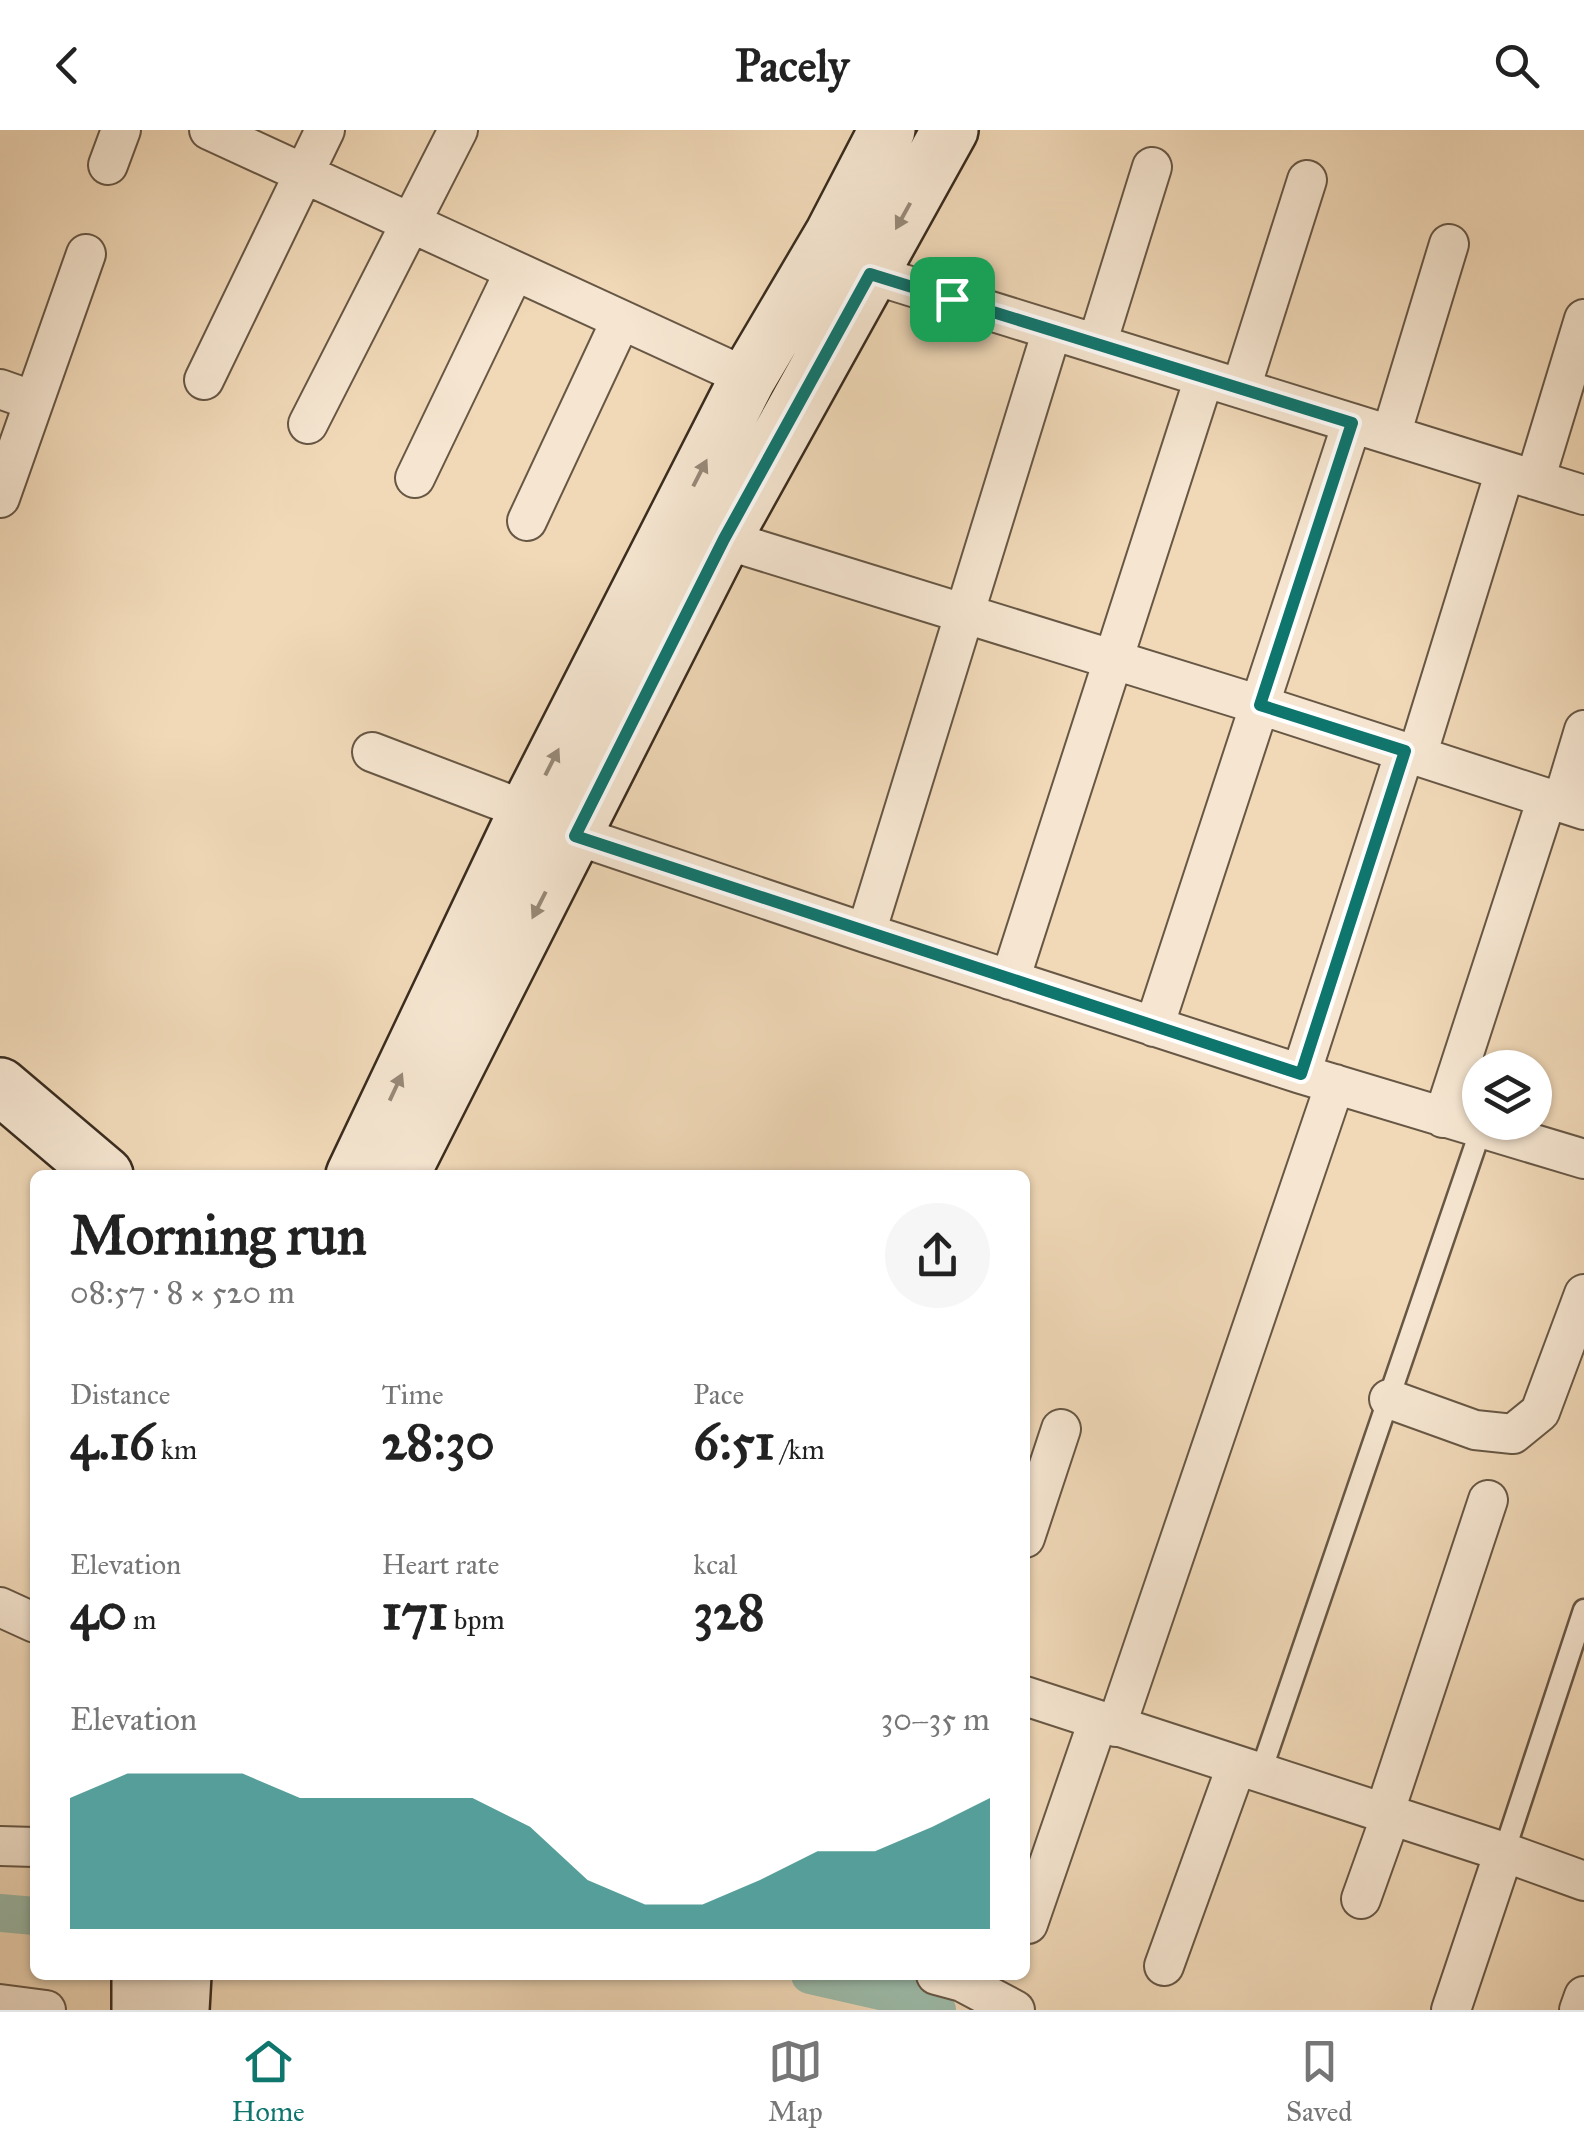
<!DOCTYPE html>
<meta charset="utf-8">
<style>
:root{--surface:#fff;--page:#f6f6f6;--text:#222;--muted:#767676;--line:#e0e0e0;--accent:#0f766e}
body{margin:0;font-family:"IM FELL Great Primer",serif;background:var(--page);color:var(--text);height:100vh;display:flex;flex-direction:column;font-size:38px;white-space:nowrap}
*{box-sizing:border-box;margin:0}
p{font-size:32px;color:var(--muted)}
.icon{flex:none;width:55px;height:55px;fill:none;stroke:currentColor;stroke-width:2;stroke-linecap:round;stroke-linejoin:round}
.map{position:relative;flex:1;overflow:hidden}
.panel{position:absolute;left:30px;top:1040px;width:1000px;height:810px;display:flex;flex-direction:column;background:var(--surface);border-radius:15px;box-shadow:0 2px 8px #0004}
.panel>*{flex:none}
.fabs{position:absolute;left:1462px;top:920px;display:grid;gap:20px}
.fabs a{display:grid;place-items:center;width:90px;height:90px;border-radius:50%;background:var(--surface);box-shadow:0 2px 8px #0004;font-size:50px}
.pin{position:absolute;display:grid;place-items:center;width:85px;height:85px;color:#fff;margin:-42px;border-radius:20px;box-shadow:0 5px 15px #0006}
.round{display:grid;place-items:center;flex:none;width:105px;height:105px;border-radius:52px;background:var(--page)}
.head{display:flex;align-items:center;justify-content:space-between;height:170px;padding:0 40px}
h1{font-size:55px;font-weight:700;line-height:75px}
.stats{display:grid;grid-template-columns:repeat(3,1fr);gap:15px;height:170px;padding:10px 40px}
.stats div{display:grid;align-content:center}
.stats b{font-size:50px;font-weight:700}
.stats small{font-size:28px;font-weight:400}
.stats p{font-size:28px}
.chart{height:280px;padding:20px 40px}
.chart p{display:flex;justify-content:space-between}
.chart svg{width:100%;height:180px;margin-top:10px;fill:var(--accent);opacity:.7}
header{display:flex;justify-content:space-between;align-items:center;height:130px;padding:0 40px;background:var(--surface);font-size:45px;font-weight:700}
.dock{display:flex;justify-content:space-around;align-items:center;height:140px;border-top:2px solid var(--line);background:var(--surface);font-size:28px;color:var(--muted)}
.dock a{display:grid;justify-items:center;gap:5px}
.dock .current{color:var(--accent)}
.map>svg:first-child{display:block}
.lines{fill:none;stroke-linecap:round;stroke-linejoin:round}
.canal{stroke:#9cbba9;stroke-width:38}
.lane-casing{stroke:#675745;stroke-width:25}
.street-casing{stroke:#675745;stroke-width:42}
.secondary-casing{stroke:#392c1f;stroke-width:60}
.lane{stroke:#f6e6d1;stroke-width:20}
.street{stroke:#f6e6d1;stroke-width:38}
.secondary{stroke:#f6e6d1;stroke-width:55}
.oneway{fill:#988978}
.route-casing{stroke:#fff;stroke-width:20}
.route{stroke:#0f766e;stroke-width:12}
</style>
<header><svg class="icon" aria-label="back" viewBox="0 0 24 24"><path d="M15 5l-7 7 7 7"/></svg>Pacely<svg class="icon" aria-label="search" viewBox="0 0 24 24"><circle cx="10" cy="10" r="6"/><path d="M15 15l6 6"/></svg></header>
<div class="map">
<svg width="1584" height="1880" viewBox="0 0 1584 1880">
<rect width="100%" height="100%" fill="#f1d9b8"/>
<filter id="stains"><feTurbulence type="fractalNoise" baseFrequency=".002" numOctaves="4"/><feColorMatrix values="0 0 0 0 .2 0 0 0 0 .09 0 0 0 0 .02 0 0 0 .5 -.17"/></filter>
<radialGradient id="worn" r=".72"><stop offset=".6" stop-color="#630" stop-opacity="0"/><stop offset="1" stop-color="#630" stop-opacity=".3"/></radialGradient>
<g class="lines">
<path class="canal" d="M0 1783 35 1786
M810 1845 916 1869 937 1880"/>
<defs>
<path id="lane" d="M1260 1644 1481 999
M1504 1722 1584 1480"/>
<path id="street" d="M209 0 748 248
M108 35 121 0
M871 144 1584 365
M1097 214 1152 37
M204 250 325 0
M1241 258 1307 50
M0 259 34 271
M308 294 458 0
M1391 305 1449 114
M415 348 514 142
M1535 350 1584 189
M0 368 86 124
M527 391 621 190
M723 409 1260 575 1584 680
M372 622 527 681 575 705 866 803 1301 944 1584 1029
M1417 626 1505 341
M1562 673 1584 600
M866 803 1052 200
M1010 850 1204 248
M1154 897 1352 293
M1301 944 1405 621
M1443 988 1547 668
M1389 1269 1475 1300 1513 1304 1540 1282 1584 1164
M1025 1408 1061 1299
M0 1477 35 1493
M1025 1566 1504 1722 1584 1751
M1116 1597 1335 954
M1384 1684 1488 1370
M0 1716 35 1717
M1361 1769 1391 1685
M1028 1794 1098 1591
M1164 1836 1236 1637
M936 1845 962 1852 1015 1880
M0 1874 46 1880
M1451 1880 1504 1722
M1579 1880 1584 1866"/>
<path id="secondary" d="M0 956 105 1045
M354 1045 527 681 748 248 833 104 887 0
M401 1045 723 409 950 0
M140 1845V1880
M181 1880 183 1845"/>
</defs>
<use href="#lane" class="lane-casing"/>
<use href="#street" class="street-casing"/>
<use href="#secondary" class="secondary-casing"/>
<use href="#lane" class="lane"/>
<use href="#street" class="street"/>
<use href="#secondary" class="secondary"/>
</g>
<defs><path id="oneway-solid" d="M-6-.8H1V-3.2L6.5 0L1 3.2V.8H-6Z" transform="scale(2.5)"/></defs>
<g class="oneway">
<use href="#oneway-solid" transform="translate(903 86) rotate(119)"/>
<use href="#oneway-solid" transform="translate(700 343) rotate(-63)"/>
<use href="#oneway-solid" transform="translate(552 632) rotate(-63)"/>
<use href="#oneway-solid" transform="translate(539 775) rotate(117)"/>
<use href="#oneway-solid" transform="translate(396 957) rotate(-65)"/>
</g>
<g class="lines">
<defs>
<path id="route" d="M870 144 1352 293 1260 575 1405 621 1301 944 575 706 724 409Z"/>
</defs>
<use href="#route" class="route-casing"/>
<use href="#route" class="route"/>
</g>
<rect width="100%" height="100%" filter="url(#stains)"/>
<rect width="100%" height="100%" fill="url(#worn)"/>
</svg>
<div class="fabs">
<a><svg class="icon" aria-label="layers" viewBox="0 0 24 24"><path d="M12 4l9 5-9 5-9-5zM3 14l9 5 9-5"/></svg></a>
</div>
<div class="pin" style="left:952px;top:169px;background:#1e9e55"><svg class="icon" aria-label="arrive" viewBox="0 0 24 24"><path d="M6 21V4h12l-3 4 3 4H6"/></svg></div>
<section class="panel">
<div class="head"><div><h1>Morning run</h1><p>08:57 · 8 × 520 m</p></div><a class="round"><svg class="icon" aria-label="share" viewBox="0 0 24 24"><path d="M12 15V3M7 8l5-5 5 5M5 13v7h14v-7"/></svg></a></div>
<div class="stats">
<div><p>Distance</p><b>4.16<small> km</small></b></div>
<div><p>Time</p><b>28:30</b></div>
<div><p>Pace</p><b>6:51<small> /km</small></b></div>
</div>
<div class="stats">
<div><p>Elevation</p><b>40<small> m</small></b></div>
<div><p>Heart rate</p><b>171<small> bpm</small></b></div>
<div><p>kcal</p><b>328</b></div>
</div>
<div class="chart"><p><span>Elevation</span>30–35 m</p>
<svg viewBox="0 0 160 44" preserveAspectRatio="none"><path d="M0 44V12L10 6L20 6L30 6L40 12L50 12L60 12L70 12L80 19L90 32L100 38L110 38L120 32L130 25L140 25L150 19L160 12V44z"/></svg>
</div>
</section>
</div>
<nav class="dock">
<a class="current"><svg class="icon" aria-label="home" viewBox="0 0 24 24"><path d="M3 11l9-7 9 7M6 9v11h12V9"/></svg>Home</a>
<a><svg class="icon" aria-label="map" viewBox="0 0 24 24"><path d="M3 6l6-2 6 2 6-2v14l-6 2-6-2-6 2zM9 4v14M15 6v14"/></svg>Map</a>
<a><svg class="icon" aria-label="saved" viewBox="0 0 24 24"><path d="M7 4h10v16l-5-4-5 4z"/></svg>Saved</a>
</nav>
